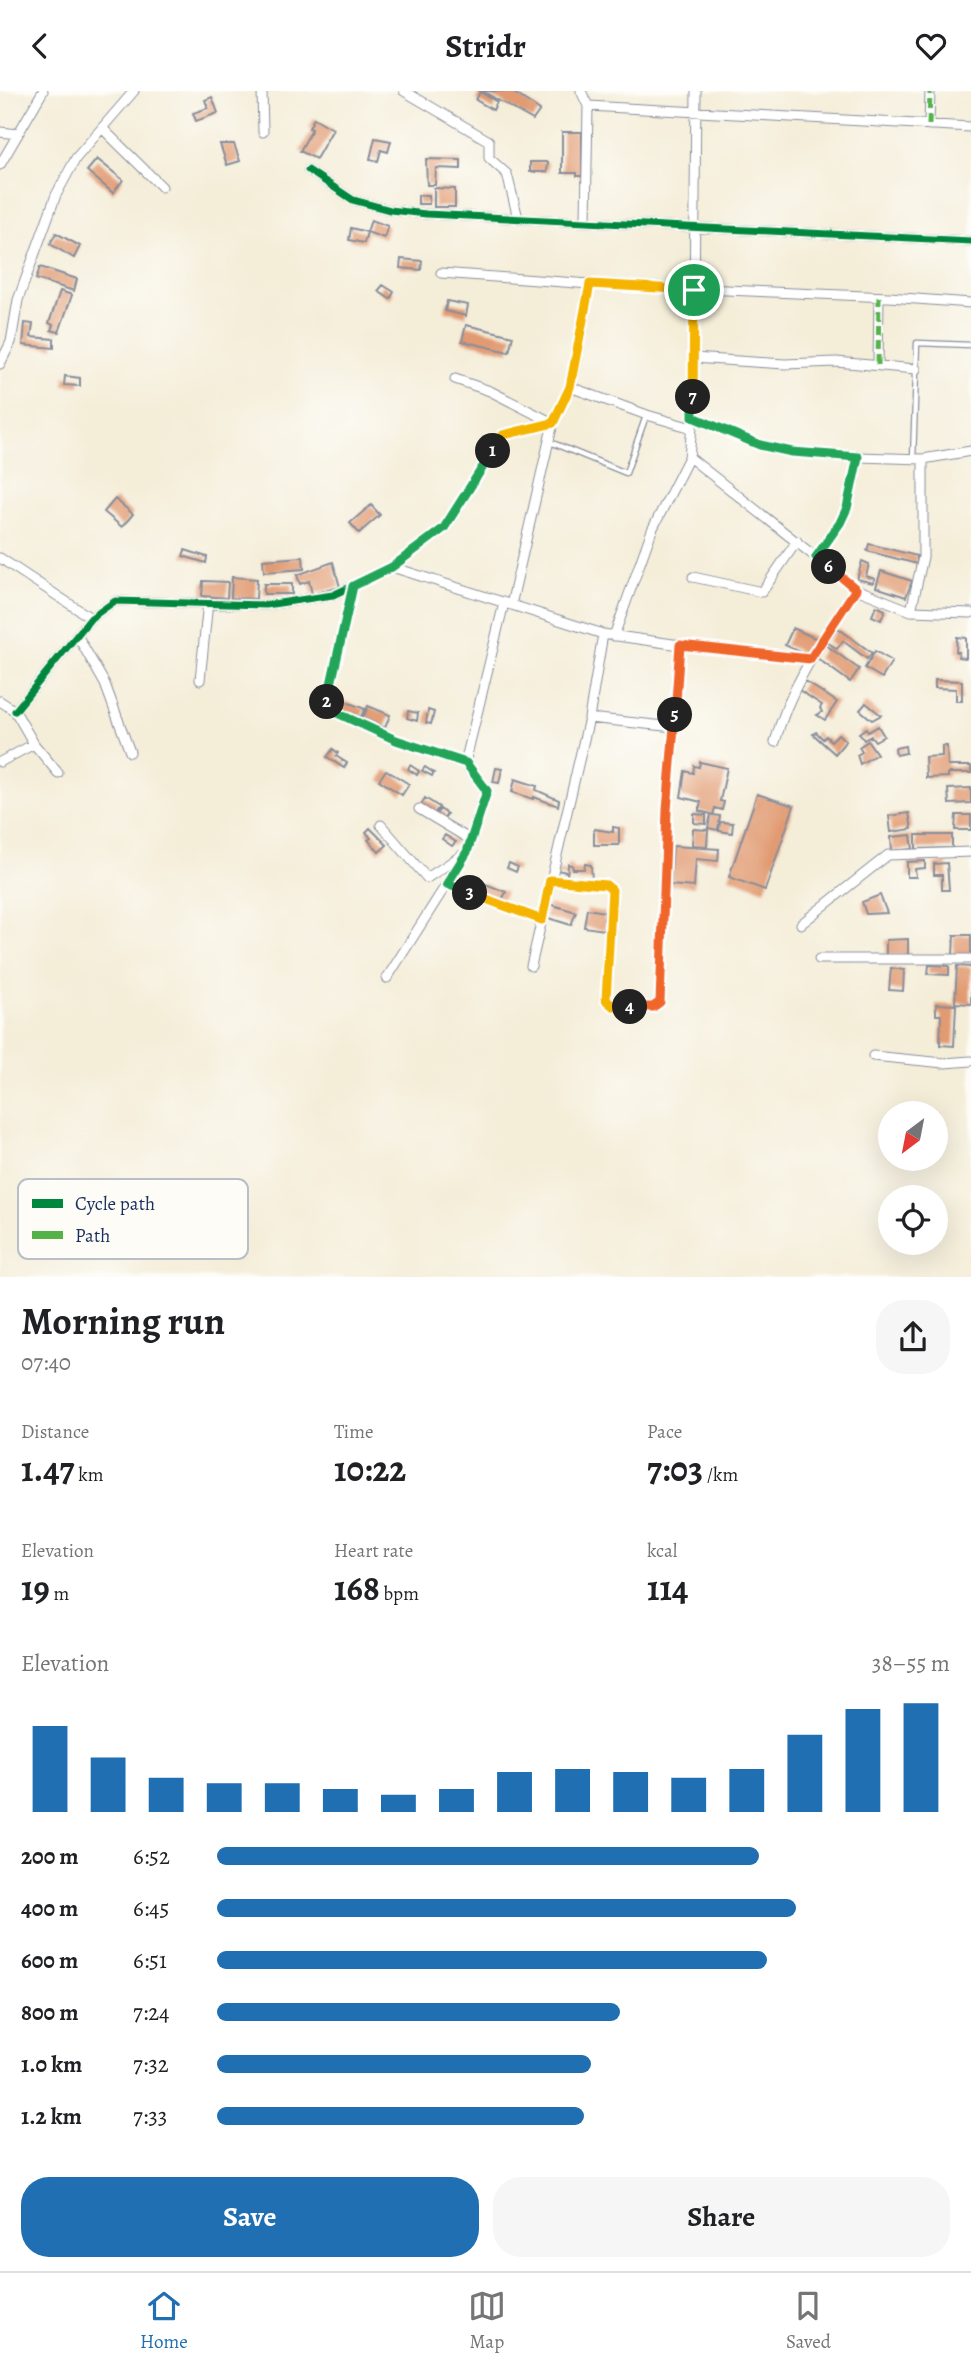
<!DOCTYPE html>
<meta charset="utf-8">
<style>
:root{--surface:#fff;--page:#f6f6f6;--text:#202124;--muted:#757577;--line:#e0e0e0;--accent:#1f6fb2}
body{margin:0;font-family:Alegreya,serif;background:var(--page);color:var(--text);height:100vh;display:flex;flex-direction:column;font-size:26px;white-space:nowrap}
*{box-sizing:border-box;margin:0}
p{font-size:23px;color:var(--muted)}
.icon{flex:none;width:38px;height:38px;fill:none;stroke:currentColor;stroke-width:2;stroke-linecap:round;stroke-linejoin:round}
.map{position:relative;height:1186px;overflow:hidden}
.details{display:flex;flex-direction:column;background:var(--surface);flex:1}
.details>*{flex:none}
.needle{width:46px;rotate:212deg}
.fabs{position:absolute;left:878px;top:1010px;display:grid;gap:14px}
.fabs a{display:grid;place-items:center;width:70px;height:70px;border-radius:50%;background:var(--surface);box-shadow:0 7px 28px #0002;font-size:35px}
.pin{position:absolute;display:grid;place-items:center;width:60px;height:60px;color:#fff;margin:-30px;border:4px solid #fff;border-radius:50%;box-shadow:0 2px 7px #0007}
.km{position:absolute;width:35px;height:35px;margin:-18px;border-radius:50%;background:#222;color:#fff;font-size:19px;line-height:35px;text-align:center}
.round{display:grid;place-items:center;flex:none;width:74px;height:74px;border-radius:28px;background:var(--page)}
.summary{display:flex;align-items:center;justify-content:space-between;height:119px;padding:0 21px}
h1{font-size:38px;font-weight:700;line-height:52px}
.metrics{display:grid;grid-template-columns:repeat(3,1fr);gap:10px;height:119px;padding:7px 21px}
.metrics div{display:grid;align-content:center}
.metrics b{font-size:35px;font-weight:700}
.metrics small{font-size:19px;font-weight:400}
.metrics p{font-size:19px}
.chart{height:196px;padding:14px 21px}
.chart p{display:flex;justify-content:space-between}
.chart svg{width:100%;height:126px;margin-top:7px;stroke:var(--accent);stroke-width:6}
.button{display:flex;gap:14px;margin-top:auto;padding:14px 21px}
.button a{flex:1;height:80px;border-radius:28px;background:var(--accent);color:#fff;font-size:28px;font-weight:700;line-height:80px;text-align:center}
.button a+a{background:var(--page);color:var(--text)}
ul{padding:0 21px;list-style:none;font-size:23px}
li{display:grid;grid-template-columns:112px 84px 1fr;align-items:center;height:52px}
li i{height:18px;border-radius:9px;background:var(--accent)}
header{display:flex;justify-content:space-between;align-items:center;height:91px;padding:0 21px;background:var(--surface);font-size:32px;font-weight:700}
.dock{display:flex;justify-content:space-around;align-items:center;height:98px;border-top:2px solid var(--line);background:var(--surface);font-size:19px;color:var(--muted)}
.dock a{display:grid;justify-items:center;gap:4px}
.dock .selected{color:var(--accent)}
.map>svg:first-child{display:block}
.building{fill:#e19a71}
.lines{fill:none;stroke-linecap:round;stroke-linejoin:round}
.lane-casing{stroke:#888e9b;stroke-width:7}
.street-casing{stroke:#888e9b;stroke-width:11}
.lane{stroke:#fff;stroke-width:4.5}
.street{stroke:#fff;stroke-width:9}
.quiet{stroke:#55b248;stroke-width:5;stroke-dasharray:10 5;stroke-linecap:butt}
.cycleway-casing{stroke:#fdfcf7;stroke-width:11}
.cycleway{stroke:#00873e;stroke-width:7}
.split-1-casing{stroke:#fff;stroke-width:14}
.split-2-casing{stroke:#fff;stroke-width:14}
.split-3-casing{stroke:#fff;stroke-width:14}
.split-4-casing{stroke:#fff;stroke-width:14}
.split-5-casing{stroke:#fff;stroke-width:14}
.split-6-casing{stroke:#fff;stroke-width:14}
.split-7-casing{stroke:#fff;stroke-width:14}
.split-8-casing{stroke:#fff;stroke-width:14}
.split-1{stroke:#f5b400;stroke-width:9}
.split-2{stroke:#22a559;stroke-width:9}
.split-3{stroke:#22a559;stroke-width:9}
.split-4{stroke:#f5b400;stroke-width:9}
.split-5{stroke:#f0652b;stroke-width:9}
.split-6{stroke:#f0652b;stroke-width:9}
.split-7{stroke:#22a559;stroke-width:9}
.split-8{stroke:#f5b400;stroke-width:9}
.key{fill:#fdfcf7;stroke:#b9bec9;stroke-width:2}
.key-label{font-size:19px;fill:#1b2f5e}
</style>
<header><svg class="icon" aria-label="back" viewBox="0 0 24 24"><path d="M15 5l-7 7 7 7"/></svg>Stridr<svg class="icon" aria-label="heart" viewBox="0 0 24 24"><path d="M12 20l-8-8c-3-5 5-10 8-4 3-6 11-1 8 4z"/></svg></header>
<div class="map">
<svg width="971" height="1186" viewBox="0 0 971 1186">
<rect width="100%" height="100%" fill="#fdfcf7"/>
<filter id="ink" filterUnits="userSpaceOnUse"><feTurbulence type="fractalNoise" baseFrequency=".0143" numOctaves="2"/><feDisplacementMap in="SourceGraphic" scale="14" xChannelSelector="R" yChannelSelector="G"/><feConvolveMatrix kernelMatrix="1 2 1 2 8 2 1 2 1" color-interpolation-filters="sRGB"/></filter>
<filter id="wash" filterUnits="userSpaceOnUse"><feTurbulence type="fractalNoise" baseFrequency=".00686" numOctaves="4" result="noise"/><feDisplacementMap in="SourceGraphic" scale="28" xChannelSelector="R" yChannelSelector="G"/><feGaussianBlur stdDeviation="1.57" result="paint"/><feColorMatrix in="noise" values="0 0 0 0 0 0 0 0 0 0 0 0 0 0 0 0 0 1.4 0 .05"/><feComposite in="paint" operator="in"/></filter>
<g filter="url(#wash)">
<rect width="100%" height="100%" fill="#f4edd8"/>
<g id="blocks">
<path class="building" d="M482 0H511L540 19 533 29Z
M480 1 497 11 493 19 476 9Z
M212 6 218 22 196 30 193 22 208 17 205 9Z
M314 27 333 38 316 68 300 60 312 38 309 37Z
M562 41H582V85H577V82H562Z
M375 47 391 50 388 61 381 59 378 70 370 68Z
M220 53H234L240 70 227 74Z
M97 68 123 89 113 102 87 80Z
M426 68 461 69V78L436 77 435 94H427Z
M530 71H548L547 81H530Z
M434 97 455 98V116H434Z
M418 104H429V113H418Z
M371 129 388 135 384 147 367 141 364 152 349 149 351 137 367 141Z
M56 142 80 155 74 167 50 153Z
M401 168 422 170 421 179 400 177Z
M40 176 77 188 74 200 36 188Z
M383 194 394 201 390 208 378 200Z
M60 200 72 204 59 241 51 239 53 234 49 232Z
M447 210 468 214 466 225 445 220Z
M25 232 33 233 31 246 54 248V257L23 254Z
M466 234 513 245 509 261 462 250Z
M65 285 80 287V295L64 294Z
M115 408 133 423 122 436 104 421Z
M371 414 380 424 359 442 350 432Z
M869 453 917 465V473L867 460Z
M185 459 207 466 206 472 183 465Z
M303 466 304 478 264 481 263 469Z
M862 470 869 473 866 485 875 488 873 492 857 488Z
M333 471 340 496 312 503 309 490 300 493 297 484Z
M881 480 912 490 906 506 876 496Z
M232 486 257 488 256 508 231 507Z
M203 490 228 491 227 507 202 505Z
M264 493H292V503H264Z
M876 515 885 519 881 529 872 525Z
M793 537 817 548 809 565 785 554Z
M838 537 872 562 867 568 843 550 837 558 827 551Z
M957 546 966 547V567L958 566 959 561H956Z
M826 554 859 578 850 591 817 567Z
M875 560 892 570 882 587 865 577Z
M935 589 962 590V610H956V598L935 597Z
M805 590 837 611 825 629 817 624 822 621 820 617 822 614 799 599Z
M339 608 365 618 361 626 336 616Z
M866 612 881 624 872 629 860 619Z
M368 615 390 624 385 637 363 627Z
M428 619 434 621 431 633 426 632Z
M408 620 418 622 417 630 407 627Z
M878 635 884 645 875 650 871 645 864 649 859 642 866 637 868 641Z
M816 641 823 648 826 645 831 650 838 643 846 650 835 663 813 643Z
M868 650 877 663 860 673 857 664 862 661 859 656Z
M905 655 906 662 896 664 895 657Z
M942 655H947L948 675H971V682H948V686L926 687 925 666 942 665Z
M333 658 338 662 336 665 347 672 344 677 327 666Z
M700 671 727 677 720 710 724 711 722 719 715 717 713 724 720 725 718 739 708 737 711 723 699 720 701 711 681 706 685 680 693 682 694 675 699 676Z
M410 674 419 680 417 684 408 678Z
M425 676 434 682 432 685 422 680Z
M496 677 502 678 499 692 493 691Z
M386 679 409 693 402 704 379 689Z
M515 688 537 695 536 699 559 709 558 715 534 706 533 708 512 701Z
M971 697V712L949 713 948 698Z
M757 703 794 715 765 799 729 786Z
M425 707 439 716 434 723 421 714Z
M440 718 447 723 443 729 436 723Z
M909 722 912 738 891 741 889 725Z
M694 723 706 724V733L694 732Z
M956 724H971V739H955Z
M720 731 733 732 732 742 719 740Z
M613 736 619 737V754H594V738L613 741Z
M370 737 387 754 379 761 368 749 371 747 366 741Z
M693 738 708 739 707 755 692 754Z
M445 744 456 751 452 755 442 748Z
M911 744 913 758 892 760 891 746Z
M916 744H952V757L916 758Z
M673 755 719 758 718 770 696 768 694 796 670 794Z
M925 770V777L915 778 916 786H907V771Z
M509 772 518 776 516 781 507 777Z
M947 772 949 799H942V784H934V773Z
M568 773 572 774 573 778H584L585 773 591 774 592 790 567 789Z
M557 779 567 781V786L556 784Z
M483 792 506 801 502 809 480 800Z
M880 804 887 822 866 823 862 811Z
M549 813 576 821 571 834 545 826Z
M587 818 605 821 604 829 608 830 604 839 584 836Z
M954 844H971V865L953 864Z
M908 848V864H886V849Z
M929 874 949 875V884L928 883Z
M957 875 971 876V913L955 912Z
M891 877 904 879 903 900 889 899Z
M936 913 956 914 954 955 940 954 941 924H936Z"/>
</g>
</g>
<g filter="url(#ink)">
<use href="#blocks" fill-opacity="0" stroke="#888e9b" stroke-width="2"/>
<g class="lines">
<defs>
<path id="lane" d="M550 351 626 382 646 325
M913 368 917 252 971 254
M816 465 840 432 847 417 858 366"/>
<path id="street" d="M262 0 263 41
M404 0 489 50V67L507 83 518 127
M581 0 588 15 586 130
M588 15 971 36
M929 34 930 0
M102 37 162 96
M0 41 18 43
M0 74 43 0
M308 79 353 109 390 119 426 123 971 150
M441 182 590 193 889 206 971 212
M693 267 785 273 836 271 916 278
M0 273 11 251 18 209 56 104 76 67 134 0
M878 274 879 206
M455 288 490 300 553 332 511 514
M570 296 647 324 692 337
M693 326 760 354 792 361 858 366 923 368 971 360
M689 366 856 498 911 520 971 522
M0 467 91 527
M392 476 603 543 680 554 810 568
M693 486 762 501 797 450
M353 495 326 617 396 649 465 672
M911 520 923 466V368
M77 544 105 593 130 661
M614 545 652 439 689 366 693 326 696 0
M200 589 208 511
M0 610 15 620 34 653 58 682
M15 620 91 527 115 510 266 514 333 504 392 476 444 437 503 344 553 332 570 296 590 193
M589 627 674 636
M775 651C790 594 824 547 856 498
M0 671 34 653
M419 718 471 749
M381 734 427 787 462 764
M550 788 606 794 612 799 606 909 613 915H656L660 911 667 719 680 554
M447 793 542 829
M801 833 888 764 971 761
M819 868H971
M531 875 589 627 603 543
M387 887 467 761 487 700 465 672 504 512
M873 965 944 972 971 970"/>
</defs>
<use href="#lane" class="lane-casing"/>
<use href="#street" class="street-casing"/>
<use href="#lane" class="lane"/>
<use href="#street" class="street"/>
<path class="quiet" d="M929 34 930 0
M878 274 879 206"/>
<defs>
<path id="cycleway" d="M308 79 353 109 390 119 426 123 971 150
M15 620 91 527 115 510 266 514 333 504 392 476 444 437 503 344 553 332 570 296 590 193
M550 788 606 794 612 799 606 909 613 915H656L660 911 667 719 680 554"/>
</defs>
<use href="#cycleway" class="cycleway-casing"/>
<use href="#cycleway" class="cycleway"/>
</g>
</g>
<g class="lines" filter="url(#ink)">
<defs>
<path id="split-1" d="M493 360 503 344 553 332 570 296 590 193 694 199"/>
<path id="split-2" d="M327 611 353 495 392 476 444 437 493 360"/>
<path id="split-3" d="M327 611 326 617 396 649 466 672 487 700 467 761 447 793 470 802"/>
<path id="split-4" d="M470 802 542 829 550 789 606 794 612 799 606 909 613 915 630 916"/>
<path id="split-5" d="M630 916H653L660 911 667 719 675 624"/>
<path id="split-6" d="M675 624 680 554 810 568 856 498 829 476"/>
<path id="split-7" d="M693 306V326L760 354 792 361 858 366 847 417 840 432 816 466 829 476"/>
<path id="split-8" d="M693 306 694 199"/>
</defs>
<use href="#split-1" class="split-1-casing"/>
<use href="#split-2" class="split-2-casing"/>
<use href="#split-3" class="split-3-casing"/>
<use href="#split-4" class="split-4-casing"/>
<use href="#split-5" class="split-5-casing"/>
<use href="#split-6" class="split-6-casing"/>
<use href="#split-7" class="split-7-casing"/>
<use href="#split-8" class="split-8-casing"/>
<use href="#split-1" class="split-1"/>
<use href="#split-2" class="split-2"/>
<use href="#split-3" class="split-3"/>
<use href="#split-4" class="split-4"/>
<use href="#split-5" class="split-5"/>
<use href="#split-6" class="split-6"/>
<use href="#split-7" class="split-7"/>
<use href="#split-8" class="split-8"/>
</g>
<rect x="18" y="1088" width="230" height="80" rx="10" class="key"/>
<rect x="32" y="1108" width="31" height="9" fill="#00873e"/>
<rect x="32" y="1140" width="31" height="8" fill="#55b248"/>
<g class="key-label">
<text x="75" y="1119">Cycle path</text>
<text x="75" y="1151">Path</text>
</g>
</svg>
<div class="fabs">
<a><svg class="needle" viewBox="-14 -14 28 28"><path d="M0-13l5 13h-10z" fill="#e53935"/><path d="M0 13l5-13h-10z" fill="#757577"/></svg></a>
<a><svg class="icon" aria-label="locate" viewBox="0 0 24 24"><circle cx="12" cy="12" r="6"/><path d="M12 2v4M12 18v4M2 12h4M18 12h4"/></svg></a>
</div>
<div class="pin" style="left:694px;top:199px;background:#1e9e55"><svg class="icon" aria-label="arrive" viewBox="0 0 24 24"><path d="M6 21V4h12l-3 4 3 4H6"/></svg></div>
<b class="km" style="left:493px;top:360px">1</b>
<b class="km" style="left:327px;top:611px">2</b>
<b class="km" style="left:470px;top:802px">3</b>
<b class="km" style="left:630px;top:916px">4</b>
<b class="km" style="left:675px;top:624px">5</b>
<b class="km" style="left:829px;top:476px">6</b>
<b class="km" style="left:693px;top:306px">7</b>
</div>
<section class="details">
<div class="summary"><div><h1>Morning run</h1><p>07:40</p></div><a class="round"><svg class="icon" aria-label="share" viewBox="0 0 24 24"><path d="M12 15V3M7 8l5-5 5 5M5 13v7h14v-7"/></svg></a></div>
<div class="metrics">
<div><p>Distance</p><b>1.47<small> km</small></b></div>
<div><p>Time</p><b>10:22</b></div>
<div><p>Pace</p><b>7:03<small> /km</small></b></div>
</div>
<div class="metrics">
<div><p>Elevation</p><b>19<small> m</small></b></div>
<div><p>Heart rate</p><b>168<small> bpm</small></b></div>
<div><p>kcal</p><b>114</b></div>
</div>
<div class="chart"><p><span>Elevation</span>38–55 m</p>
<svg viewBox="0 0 160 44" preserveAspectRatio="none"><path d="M5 44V14M15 44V25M25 44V32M35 44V34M45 44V34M55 44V36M65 44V38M75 44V36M85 44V30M95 44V29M105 44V30M115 44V32M125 44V29M135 44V17M145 44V8M155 44V6"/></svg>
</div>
<ul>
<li><b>200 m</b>6:52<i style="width:74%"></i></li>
<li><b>400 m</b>6:45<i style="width:79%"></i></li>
<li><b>600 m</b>6:51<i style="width:75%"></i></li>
<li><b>800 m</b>7:24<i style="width:55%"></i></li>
<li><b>1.0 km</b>7:32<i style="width:51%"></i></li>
<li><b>1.2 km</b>7:33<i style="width:50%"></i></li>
</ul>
<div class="button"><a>Save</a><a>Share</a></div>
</section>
<nav class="dock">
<a class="selected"><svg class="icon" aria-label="home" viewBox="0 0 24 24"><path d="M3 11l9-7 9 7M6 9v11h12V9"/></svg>Home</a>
<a><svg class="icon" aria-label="map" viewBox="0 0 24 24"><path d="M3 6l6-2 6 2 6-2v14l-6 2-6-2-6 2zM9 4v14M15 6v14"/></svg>Map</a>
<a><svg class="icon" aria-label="saved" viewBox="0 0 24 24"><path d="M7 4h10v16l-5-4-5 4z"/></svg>Saved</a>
</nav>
